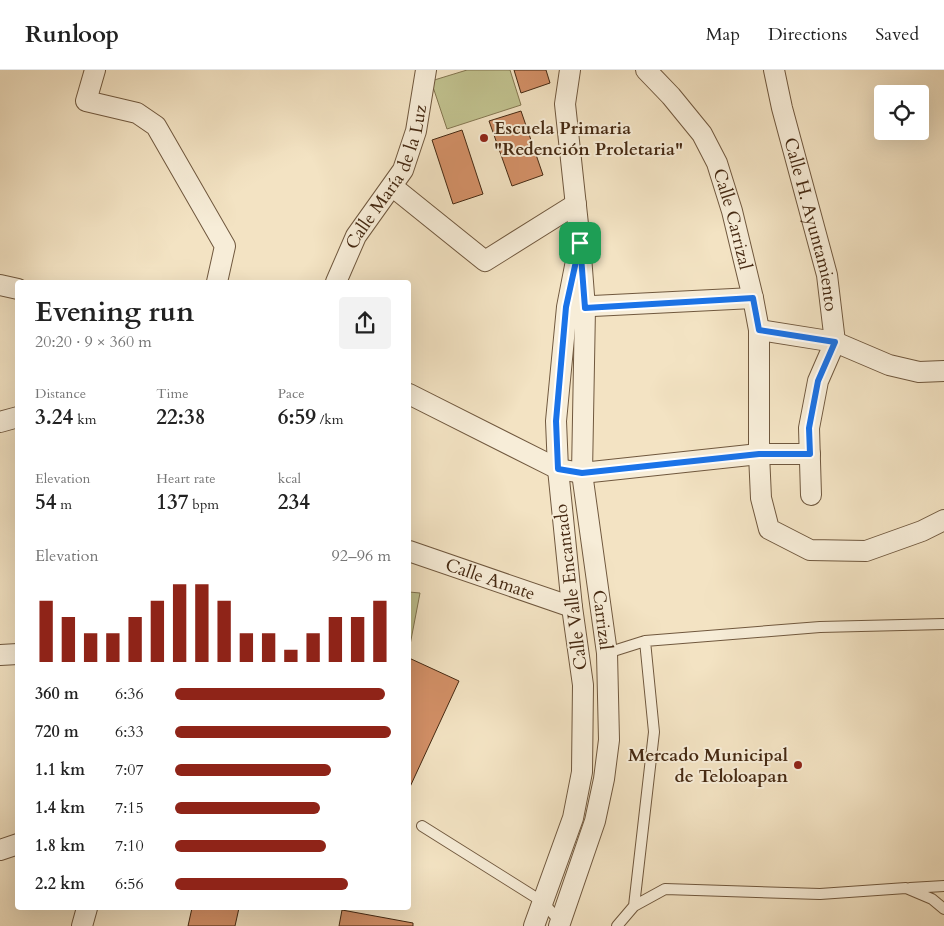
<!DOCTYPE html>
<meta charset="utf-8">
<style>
:root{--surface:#fff;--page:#f2f2f2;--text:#222;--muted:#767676;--line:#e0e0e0;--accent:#8f2418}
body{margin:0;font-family:Cardo,serif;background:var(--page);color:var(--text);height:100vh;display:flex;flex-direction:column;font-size:19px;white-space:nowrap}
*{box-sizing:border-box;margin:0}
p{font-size:16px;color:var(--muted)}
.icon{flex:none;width:28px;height:28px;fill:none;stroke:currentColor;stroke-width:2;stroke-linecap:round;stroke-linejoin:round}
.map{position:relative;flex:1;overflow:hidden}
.side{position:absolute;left:15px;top:210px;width:396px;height:630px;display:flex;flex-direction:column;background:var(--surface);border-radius:5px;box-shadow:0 5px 20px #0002}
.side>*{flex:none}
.controls{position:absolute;left:874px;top:15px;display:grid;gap:10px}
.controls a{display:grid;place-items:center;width:55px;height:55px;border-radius:5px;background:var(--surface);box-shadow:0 5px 20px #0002;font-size:25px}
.pin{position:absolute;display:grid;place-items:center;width:42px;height:42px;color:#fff;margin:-21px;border-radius:10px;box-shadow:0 2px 8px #0006}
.round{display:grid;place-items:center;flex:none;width:52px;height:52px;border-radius:5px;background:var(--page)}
.head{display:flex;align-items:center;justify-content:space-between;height:85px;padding:0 20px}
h1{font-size:28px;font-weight:600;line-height:38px}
.stats{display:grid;grid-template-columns:repeat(3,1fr);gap:8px;height:85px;padding:5px 20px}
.stats div{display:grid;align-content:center}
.stats b{font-size:21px;font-weight:600}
.stats small{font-size:14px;font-weight:400}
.stats p{font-size:14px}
.chart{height:140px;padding:10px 20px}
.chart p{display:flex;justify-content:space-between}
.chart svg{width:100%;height:90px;margin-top:5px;stroke:var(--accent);stroke-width:6}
ul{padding:0 20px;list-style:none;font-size:16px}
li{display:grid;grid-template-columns:80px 60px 1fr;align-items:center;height:38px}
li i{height:12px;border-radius:6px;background:var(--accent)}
header{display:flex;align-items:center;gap:30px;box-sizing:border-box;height:70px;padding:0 25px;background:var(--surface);border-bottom:1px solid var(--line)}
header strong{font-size:24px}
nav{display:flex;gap:28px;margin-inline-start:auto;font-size:18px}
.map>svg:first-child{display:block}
.green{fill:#c1c28f;stroke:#837650}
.building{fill:#d39067;stroke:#452912}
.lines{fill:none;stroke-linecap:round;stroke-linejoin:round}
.lane-casing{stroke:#70583e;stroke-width:12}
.street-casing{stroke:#70583e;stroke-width:22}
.lane{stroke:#f7edd8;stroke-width:10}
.street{stroke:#f7edd8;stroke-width:20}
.route-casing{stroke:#fff;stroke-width:10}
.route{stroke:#1a73e8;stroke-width:6}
.poi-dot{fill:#8f2418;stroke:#f7edd8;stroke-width:2}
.labels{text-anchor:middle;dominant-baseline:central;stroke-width:4;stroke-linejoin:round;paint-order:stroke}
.poi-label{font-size:18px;font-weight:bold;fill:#452912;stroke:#f7edd8;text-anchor:start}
.street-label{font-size:18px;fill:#452912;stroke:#f7edd8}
</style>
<header>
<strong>Runloop</strong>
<nav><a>Map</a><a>Directions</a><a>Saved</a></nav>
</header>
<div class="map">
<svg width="944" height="856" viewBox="0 0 944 856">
<rect width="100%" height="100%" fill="#f3e3c3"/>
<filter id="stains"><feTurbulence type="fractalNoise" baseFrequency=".004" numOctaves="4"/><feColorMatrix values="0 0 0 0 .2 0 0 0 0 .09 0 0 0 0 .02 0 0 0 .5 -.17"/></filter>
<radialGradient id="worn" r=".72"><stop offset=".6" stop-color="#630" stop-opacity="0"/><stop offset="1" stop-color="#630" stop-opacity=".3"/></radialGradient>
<path class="green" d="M467 0H510L521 35 447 59 431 11Z
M409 522 420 523 410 575H409Z"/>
<path class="building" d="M514 0H546L550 13 521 23Z
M521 41 543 105 512 116 489 51Z
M462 60 483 124 453 134 432 70Z
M409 588 459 611 409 719Z
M192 838H239L235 856H188Z
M342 840 413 853V856H339Z"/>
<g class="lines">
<defs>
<path id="lane" d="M607 583 645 571 820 557 944 554
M422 756 543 832 560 852
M910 818 944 816
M634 836 654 662 645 571
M617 856 634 836 665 819 820 824 906 818 932 829 944 839"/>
<g id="street">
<path d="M95 0 86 31 137 43 156 56 225 176 217 212"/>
<path id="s1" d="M646 0 671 26 702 64 717 93 732 141 753 228 759 260V384L761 428 769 459 810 480 866 481 922 461 944 450"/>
<path id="s2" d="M774 0 782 38 827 205 835 272 818 311 809 358 811 425"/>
<path d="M393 117 485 191 576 134"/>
<path id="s3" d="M336 212 356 166 403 100 416 61 426 0"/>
<path d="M0 215 18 219"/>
<path d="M573 237 753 228"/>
<path d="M759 260 835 272 889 295 919 302 944 301"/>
<path d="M409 324 558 399 582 403 759 384H810"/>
<path d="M0 352 18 347"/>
<path id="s4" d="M409 481 572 537"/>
<path d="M0 585 18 584"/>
<path d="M0 780 18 774"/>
<path d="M82 856 87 838"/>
<path d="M534 856 573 748 582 702 583 615 572 537 558 399 556 351 567 237 575 196"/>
<path d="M559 856 595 751 604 709 609 670 607 583 582 403 585 238 580 173 565 34 570 0"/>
</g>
</defs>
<use href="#lane" class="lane-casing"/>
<use href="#street" class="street-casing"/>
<use href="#lane" class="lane"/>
<use href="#street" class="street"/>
</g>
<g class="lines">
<defs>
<path id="route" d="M580 173 585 238 753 228 759 260 835 272 818 311 809 358 810 384H759L582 403 558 399 556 351 566 237Z"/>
</defs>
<use href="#route" class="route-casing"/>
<use href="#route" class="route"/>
</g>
<g class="poi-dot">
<circle cx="484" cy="68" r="5"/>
<circle cx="798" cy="695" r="5"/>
</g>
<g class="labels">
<g class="poi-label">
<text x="494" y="58">Escuela Primaria<tspan x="494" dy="21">"Redención Proletaria"</tspan></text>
<text x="788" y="685" text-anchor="end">Mercado Municipal<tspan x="788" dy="21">de Teloloapan</tspan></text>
</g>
<g class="street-label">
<text stroke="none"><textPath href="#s3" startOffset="118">Calle María de la Luz</textPath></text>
<text stroke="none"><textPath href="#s1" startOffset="176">Calle Carrizal</textPath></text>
<text stroke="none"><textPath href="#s2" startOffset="159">Calle H. Ayuntamiento</textPath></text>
<text stroke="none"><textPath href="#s4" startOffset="86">Calle Amate</textPath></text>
<text transform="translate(571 517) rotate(-97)">Calle Valle Encantado</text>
<text transform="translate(602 550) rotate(83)">Carrizal</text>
</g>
</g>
<rect width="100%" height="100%" filter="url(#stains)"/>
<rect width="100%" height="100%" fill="url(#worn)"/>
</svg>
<div class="controls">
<a><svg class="icon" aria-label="locate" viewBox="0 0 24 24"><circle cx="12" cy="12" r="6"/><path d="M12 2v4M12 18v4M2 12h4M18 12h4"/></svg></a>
</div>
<div class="pin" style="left:580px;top:173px;background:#1e9e55"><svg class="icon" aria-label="arrive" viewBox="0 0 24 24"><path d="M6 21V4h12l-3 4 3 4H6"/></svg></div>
<section class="side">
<div class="head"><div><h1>Evening run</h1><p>20:20 · 9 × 360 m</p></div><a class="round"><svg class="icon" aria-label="share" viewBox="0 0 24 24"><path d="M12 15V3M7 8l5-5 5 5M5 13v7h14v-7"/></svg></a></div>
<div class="stats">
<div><p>Distance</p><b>3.24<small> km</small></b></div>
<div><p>Time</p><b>22:38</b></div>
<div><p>Pace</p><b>6:59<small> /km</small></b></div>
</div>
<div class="stats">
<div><p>Elevation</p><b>54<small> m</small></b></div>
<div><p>Heart rate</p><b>137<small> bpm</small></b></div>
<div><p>kcal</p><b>234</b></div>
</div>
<div class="chart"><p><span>Elevation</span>92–96 m</p>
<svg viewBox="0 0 160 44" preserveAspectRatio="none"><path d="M5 44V14M15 44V22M25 44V30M35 44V30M45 44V22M55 44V14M65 44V6M75 44V6M85 44V14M95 44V30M105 44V30M115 44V38M125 44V30M135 44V22M145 44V22M155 44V14"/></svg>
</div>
<ul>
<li><b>360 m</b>6:36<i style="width:97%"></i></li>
<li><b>720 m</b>6:33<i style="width:100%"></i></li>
<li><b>1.1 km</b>7:07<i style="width:72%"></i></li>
<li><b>1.4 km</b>7:15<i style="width:67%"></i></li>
<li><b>1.8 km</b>7:10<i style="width:70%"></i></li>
<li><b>2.2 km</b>6:56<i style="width:80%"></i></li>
</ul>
</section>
</div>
